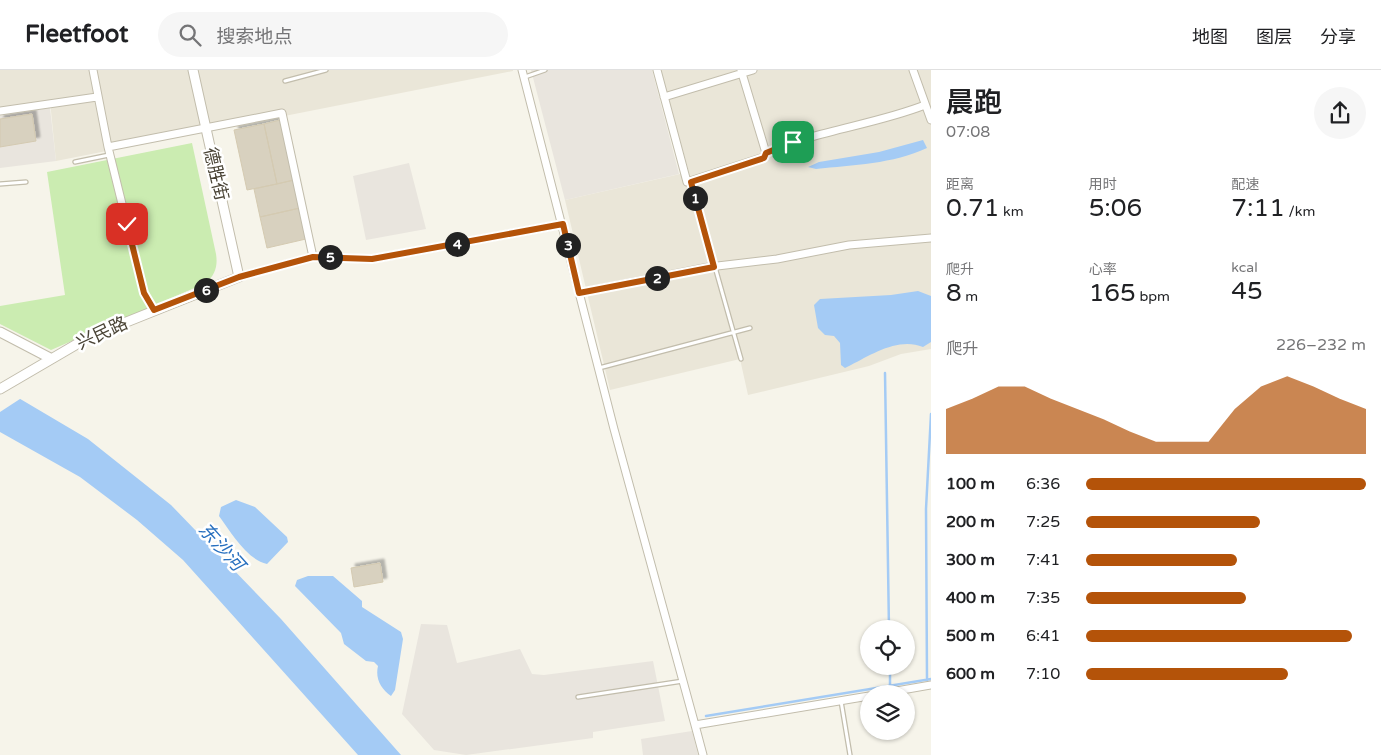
<!DOCTYPE html>
<html lang="zh">
<meta charset="utf-8">
<style>
:root{--surface:#fff;--page:#f6f6f6;--text:#202124;--muted:#757577;--line:#e0e0e0;--accent:#b45309}
body{margin:0;font-family:"Varela Round","Noto Sans SC",sans-serif;background:var(--page);color:var(--text);height:100vh;display:flex;flex-direction:column;font-size:19px;white-space:nowrap}
*{box-sizing:border-box;margin:0}
p{font-size:16px;color:var(--muted)}
.icon{flex:none;width:28px;height:28px;fill:none;stroke:currentColor;stroke-width:2;stroke-linecap:round;stroke-linejoin:round}
.map{position:relative;flex:1;overflow:hidden}
.side{display:flex;flex-direction:column;background:var(--surface);width:450px}
.side>*{flex:none}
.controls{position:absolute;left:860px;top:550px;display:grid;gap:10px}
.controls a{display:grid;place-items:center;width:55px;height:55px;border-radius:50%;background:var(--surface);box-shadow:0 1px 4px #0004;font-size:25px}
.pin{position:absolute;display:grid;place-items:center;width:42px;height:42px;color:#fff;margin:-21px;border-radius:10px;box-shadow:0 2px 8px #0006}
.km{position:absolute;width:25px;height:25px;margin:-12px;border-radius:50%;background:#222;color:#fff;font-size:14px;line-height:25px;text-align:center}
.round{display:grid;place-items:center;flex:none;width:52px;height:52px;border-radius:26px;background:var(--page)}
.summary{display:flex;align-items:center;justify-content:space-between;height:85px;padding:0 15px}
h1{font-size:28px;font-weight:600;line-height:38px}
.figures{display:grid;grid-template-columns:repeat(3,1fr);gap:8px;height:85px;padding:5px 15px}
.figures div{display:grid;align-content:center}
.figures b{font-size:25px;font-weight:600}
.figures small{font-size:14px;font-weight:400}
.figures p{font-size:14px}
.chart{height:140px;padding:10px 15px}
.chart p{display:flex;justify-content:space-between}
.chart svg{width:100%;height:90px;margin-top:5px;fill:var(--accent);opacity:.7}
ul{padding:0 15px;list-style:none;font-size:16px}
li{display:grid;grid-template-columns:80px 60px 1fr;align-items:center;height:38px}
li i{height:12px;border-radius:6px;background:var(--accent)}
header{display:flex;align-items:center;gap:30px;box-sizing:border-box;height:70px;padding:0 25px;background:var(--surface);border-bottom:1px solid var(--line)}
header strong{font-size:24px}
nav{display:flex;gap:28px;margin-inline-start:auto;font-size:18px}
.search{width:350px;height:45px;background:var(--page);display:flex;align-items:center;gap:12px;box-sizing:border-box;padding:0 18px;border-radius:28px;color:var(--muted);font-size:19px}
main{display:flex;flex:1;min-height:0}
.map>svg:first-child{display:block}
.residential{fill:#eae6d8}
.industrial{fill:#e9e5de}
.green{fill:#cbecb1}
.water{fill:#a4cbf5}
.pier{fill:#f6f4ea}
.lines{fill:none;stroke-linecap:round;stroke-linejoin:round}
.stream{stroke:#a4cbf5;stroke-width:2.5}
.building{fill:#d8d1bf;stroke:#d4cab1;filter:url(#shadow)}
.service-casing{stroke:#c2bdac;stroke-width:5.5}
.minor-casing{stroke:#c2bdac;stroke-width:9}
.tertiary-casing{stroke:#c2bdac;stroke-width:11}
.service{stroke:#fff;stroke-width:3}
.minor{stroke:#fff;stroke-width:7}
.tertiary{stroke:#fff;stroke-width:9}
.route-casing{stroke:#fff;stroke-width:10}
.route{stroke:#b45309;stroke-width:6}
.labels{text-anchor:middle;dominant-baseline:central;stroke-width:5;stroke-linejoin:round;paint-order:stroke}
.street-label{font-size:18px;fill:#4b4537;stroke:#fff}
.water-label{font-size:19px;font-style:italic;fill:#2870bf;stroke:#fff}
</style>
<header>
<strong>Fleetfoot</strong>
<div class="search"><svg class="icon" aria-label="search" viewBox="0 0 24 24"><circle cx="10" cy="10" r="6"/><path d="M15 15l6 6"/></svg>搜索地点</div>
<nav><a>地图</a><a>图层</a><a>分享</a></nav>
</header>
<main>
<div class="map">
<svg width="931" height="685" viewBox="0 0 931 685">
<defs>
<filter id="shadow"><feDropShadow dx="4" dy="-4" stdDeviation="1" flood-color="#0004"/></filter>
</defs>
<rect width="100%" height="100%" fill="#f6f4ea"/>
<path class="residential" d="M0 0H513V1L56 91 50 31 0 38Z
M660 0H931V279L901 284 869 296 748 325 740 289 610 320 565 130 689 102Z"/>
<path class="industrial" d="M531 0H652L679 104 565 130Z
M50 38 56 91 0 98V46Z
M409 93 426 159 366 170 353 106Z
M421 554 447 555 457 593 520 579 532 604 544 605 653 591 665 651 593 662V668L466 685 434 680 402 644Z
M692 661 698 685H643L641 669Z"/>
<path class="green" d="M192 73 216 184C218 196 215 205 206 213L51 280 0 254V236L65 225 47 102Z"/>
<path class="water" d="M923 70 927 78C893 94 853 95 816 99L808 97 819 92 879 82Z
M918 221 931 226V272L923 277C899 267 872 284 851 295L845 298 841 295 840 273 834 266 825 265 818 258 814 235 820 229 891 225Z
M0 317 88 369 171 435 281 549 401 685H358L183 490 137 450 80 407 0 362Z
M236 430 255 437 287 467 288 472 267 494C247 490 231 462 219 446L221 437Z
M308 506H333L362 531V537L401 562 403 569 395 620 391 626C381 619 375 609 378 596L374 592 366 591 344 574 341 563 295 516 297 510Z"/>
<path class="pier" d="M0 315 23 327 0 342Z"/>
<g class="lines">
<path class="stream" d="M885 303 889 559
M890 596V616
M927 610 926 439 931 344
M706 646 931 609"/>
</g>
<path class="building" d="M32 44 36 71 0 77V49Z
M280 50 294 110 277 114 264 54Z
M264 54 277 114 247 120 234 60Z
M294 110 300 138 260 147 254 119Z
M300 138 306 169 267 178 260 147Z
M380 493 383 512 354 517 351 498Z"/>
<g class="lines">
<defs>
<path id="service" d="M525 7 545 0
M285 11 326 0
M75 92 109 85
M691 112 741 289
M0 114 26 112
M599 298 750 258
M578 627 683 611
M841 631 850 685"/>
<path id="minor" d="M93 0 108 77 144 223 154 240
M522 0 614 359 695 655 869 626
M657 0 687 112 764 87 766 83 741 0
M913 0 931 50
M664 27 753 0
M0 41 97 27
M108 77 282 43 313 187
M766 83C818 60 874 55 925 35
M239 207 313 187 372 189 563 154
M579 223 709 197 777 189 849 175 931 168
M879 624 931 615
M695 655 703 685"/>
<path id="tertiary" d="M0 262 50 288
M0 319 89 267 239 207 193 0"/>
</defs>
<use href="#service" class="service-casing"/>
<use href="#minor" class="minor-casing"/>
<use href="#tertiary" class="tertiary-casing"/>
<use href="#service" class="service"/>
<use href="#minor" class="minor"/>
<use href="#tertiary" class="tertiary"/>
</g>
<g class="lines">
<defs>
<path id="route" d="M127 154 144 223 154 240 239 207 313 187 372 189 563 154 579 223 714 197 691 112 764 88 766 83 793 72"/>
</defs>
<use href="#route" class="route-casing"/>
<use href="#route" class="route"/>
</g>
<g class="labels">
<g class="street-label">
<text transform="translate(216 104) rotate(77)">德胜街</text>
<text transform="translate(102 263) rotate(-25)">兴民路</text>
</g>
<g class="water-label">
<text transform="translate(221 477) rotate(48)">东沙河</text>
</g>
</g>
</svg>
<div class="controls">
<a><svg class="icon" aria-label="locate" viewBox="0 0 24 24"><circle cx="12" cy="12" r="6"/><path d="M12 2v4M12 18v4M2 12h4M18 12h4"/></svg></a>
<a><svg class="icon" aria-label="layers" viewBox="0 0 24 24"><path d="M12 4l9 5-9 5-9-5zM3 14l9 5 9-5"/></svg></a>
</div>
<div class="pin" style="left:793px;top:72px;background:#1e9e55"><svg class="icon" aria-label="arrive" viewBox="0 0 24 24"><path d="M6 21V4h12l-3 4 3 4H6"/></svg></div>
<div class="pin" style="left:127px;top:154px;background:#d93025"><svg class="icon" aria-label="check" viewBox="0 0 24 24"><path d="M5 12l5 5 9-10"/></svg></div>
<b class="km" style="left:695px;top:128px">1</b>
<b class="km" style="left:657px;top:208px">2</b>
<b class="km" style="left:568px;top:175px">3</b>
<b class="km" style="left:457px;top:174px">4</b>
<b class="km" style="left:330px;top:187px">5</b>
<b class="km" style="left:206px;top:220px">6</b>
</div>
<section class="side">
<div class="summary"><div><h1>晨跑</h1><p>07:08</p></div><a class="round"><svg class="icon" aria-label="share" viewBox="0 0 24 24"><path d="M12 15V3M7 8l5-5 5 5M5 13v7h14v-7"/></svg></a></div>
<div class="figures">
<div><p>距离</p><b>0.71<small> km</small></b></div>
<div><p>用时</p><b>5:06</b></div>
<div><p>配速</p><b>7:11<small> /km</small></b></div>
</div>
<div class="figures">
<div><p>爬升</p><b>8<small> m</small></b></div>
<div><p>心率</p><b>165<small> bpm</small></b></div>
<div><p>kcal</p><b>45</b></div>
</div>
<div class="chart"><p><span>爬升</span>226–232 m</p>
<svg viewBox="0 0 160 44" preserveAspectRatio="none"><path d="M0 44V22L10 17L20 11L30 11L40 17L50 22L60 27L70 33L80 38L90 38L100 38L110 22L120 11L130 6L140 11L150 17L160 22V44z"/></svg>
</div>
<ul>
<li><b>100 m</b>6:36<i style="width:100%"></i></li>
<li><b>200 m</b>7:25<i style="width:62%"></i></li>
<li><b>300 m</b>7:41<i style="width:54%"></i></li>
<li><b>400 m</b>7:35<i style="width:57%"></i></li>
<li><b>500 m</b>6:41<i style="width:95%"></i></li>
<li><b>600 m</b>7:10<i style="width:72%"></i></li>
</ul>
</section>
</main>
